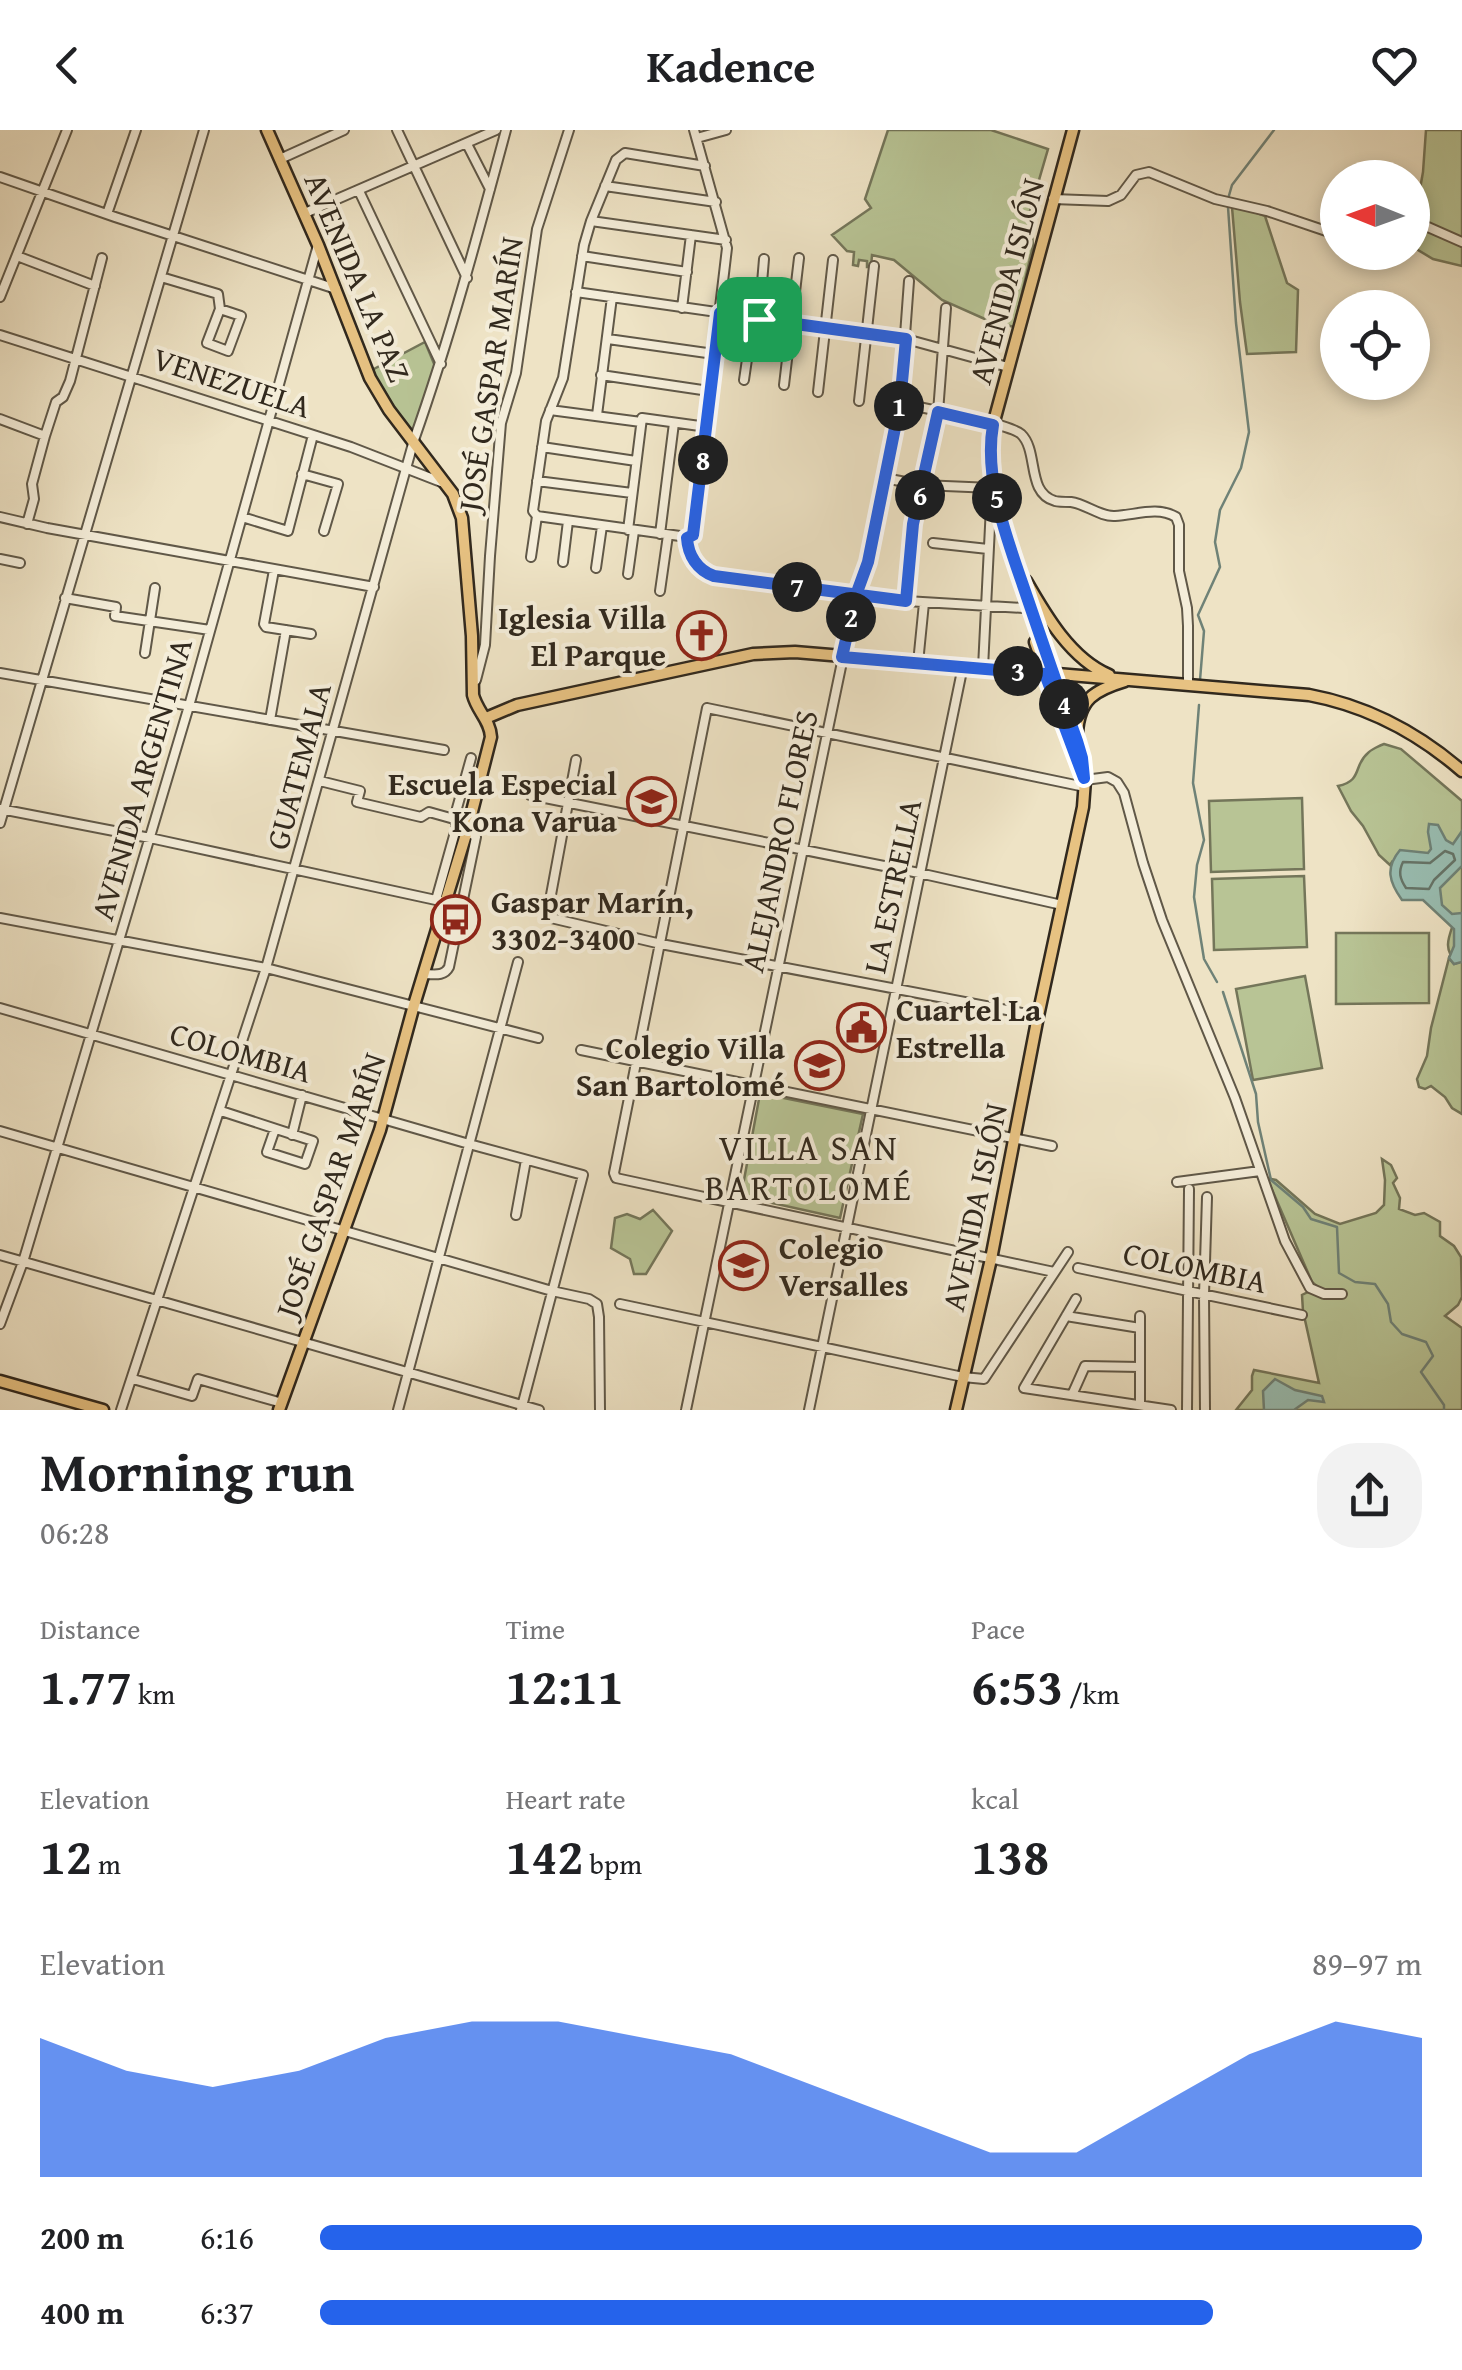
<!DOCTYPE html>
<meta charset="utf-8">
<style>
:root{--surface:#fff;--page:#f2f2f2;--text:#202124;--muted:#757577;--accent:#2563eb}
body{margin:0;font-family:"Gentium Book Plus",serif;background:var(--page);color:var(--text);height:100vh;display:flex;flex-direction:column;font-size:38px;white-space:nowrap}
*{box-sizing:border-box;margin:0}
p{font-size:32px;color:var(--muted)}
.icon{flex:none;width:55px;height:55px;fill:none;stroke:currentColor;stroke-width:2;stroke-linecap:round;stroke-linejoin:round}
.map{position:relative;height:1280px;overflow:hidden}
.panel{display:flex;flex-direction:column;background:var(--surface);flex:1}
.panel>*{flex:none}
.needle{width:65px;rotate:271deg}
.fabs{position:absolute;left:1320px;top:30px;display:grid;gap:20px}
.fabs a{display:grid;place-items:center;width:110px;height:110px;border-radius:50%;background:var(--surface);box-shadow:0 5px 15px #0003;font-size:50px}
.pin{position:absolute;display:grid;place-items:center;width:85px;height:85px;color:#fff;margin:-42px;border-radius:20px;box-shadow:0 5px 15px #0006}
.km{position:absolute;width:50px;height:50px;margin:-25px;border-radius:50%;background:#222;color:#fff;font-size:28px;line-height:50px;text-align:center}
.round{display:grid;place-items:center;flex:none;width:105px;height:105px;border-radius:40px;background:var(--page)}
.summary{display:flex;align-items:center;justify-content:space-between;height:170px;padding:0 40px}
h1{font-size:55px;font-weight:700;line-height:75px}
.figures{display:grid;grid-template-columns:repeat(3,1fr);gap:15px;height:170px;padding:10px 40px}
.figures div{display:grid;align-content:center}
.figures b{font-size:50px;font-weight:700}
.figures small{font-size:28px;font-weight:400}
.figures p{font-size:28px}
.chart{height:280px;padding:20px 40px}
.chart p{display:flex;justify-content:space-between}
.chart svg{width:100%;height:180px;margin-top:10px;fill:var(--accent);opacity:.7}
ul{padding:0 40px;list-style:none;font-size:32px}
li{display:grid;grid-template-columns:160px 120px 1fr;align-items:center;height:75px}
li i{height:25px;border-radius:12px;background:var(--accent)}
header{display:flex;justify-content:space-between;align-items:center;height:130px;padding:0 40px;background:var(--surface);font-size:45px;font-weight:700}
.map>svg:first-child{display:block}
.green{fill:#b8c495;stroke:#74765a;stroke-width:2.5}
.water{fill:#99beb2;stroke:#6f8277;stroke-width:2.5}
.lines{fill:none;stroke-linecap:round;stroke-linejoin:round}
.shore{stroke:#657468;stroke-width:2.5}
.stream{stroke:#6f8277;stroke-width:2.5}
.minor-casing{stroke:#605848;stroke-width:12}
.major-casing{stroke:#31291e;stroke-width:15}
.minor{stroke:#f4edd9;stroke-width:8}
.major{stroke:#e7c282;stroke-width:10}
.route-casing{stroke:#fff;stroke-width:20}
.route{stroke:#2563eb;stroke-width:12}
.labels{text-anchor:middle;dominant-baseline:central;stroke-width:8;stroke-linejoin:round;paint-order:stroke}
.street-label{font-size:32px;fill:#31291e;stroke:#f4edd9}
.poi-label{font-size:32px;font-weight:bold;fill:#31291e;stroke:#f4edd9;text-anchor:end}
.neighbourhood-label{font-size:35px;letter-spacing:2.5px;fill:#31291e;stroke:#f4edd9}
</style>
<header><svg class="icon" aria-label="back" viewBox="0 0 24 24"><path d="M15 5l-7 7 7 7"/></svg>Kadence<svg class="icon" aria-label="heart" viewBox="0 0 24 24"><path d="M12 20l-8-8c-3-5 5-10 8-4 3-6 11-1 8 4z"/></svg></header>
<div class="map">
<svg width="1462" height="1280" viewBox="0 0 1462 1280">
<rect width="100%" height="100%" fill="#eee3c5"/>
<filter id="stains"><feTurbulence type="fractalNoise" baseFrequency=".002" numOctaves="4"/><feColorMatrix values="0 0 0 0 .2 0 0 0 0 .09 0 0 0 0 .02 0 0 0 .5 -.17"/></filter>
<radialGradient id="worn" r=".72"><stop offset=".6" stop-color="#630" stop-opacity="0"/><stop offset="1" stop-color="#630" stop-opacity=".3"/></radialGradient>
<path class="green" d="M888 0H991L1048 19 1030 81 1033 116 1014 197 987 190 942 170 894 130 872 125 871 137H867V131L859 130 858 136 853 135 854 122 847 121 832 105 871 78 865 69Z
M1426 0H1462V136L1433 129 1413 117V98L1423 42Z
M1232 77 1244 78 1265 86 1287 153 1298 160 1296 222 1247 224 1240 172Z
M425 212 435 236 414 304 383 266 372 240Z
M1384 614 1401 619 1462 671V984L1452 978 1445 967 1431 956 1425 959 1419 957 1417 949 1427 926 1431 898 1449 828 1454 834 1457 833C1443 819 1448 809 1454 792L1392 732 1390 735 1379 725 1363 696 1351 681 1338 656C1363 651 1353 635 1368 623 1370 620 1381 615 1384 614Z
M1302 668 1304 739 1211 742 1209 671Z
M1304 746 1307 817 1214 820 1212 749Z
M1336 803H1429V873L1336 874Z
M1305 846 1322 938 1253 950 1236 859Z
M764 964 863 984 840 1088 741 1066 759 969Z
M1382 1029 1391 1035 1397 1048 1393 1053 1400 1068 1399 1079 1415 1085 1424 1083 1440 1092V1106L1454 1116 1461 1127 1462 1167 1458 1175 1445 1186 1462 1198V1280H1236L1252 1260V1246L1254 1240 1319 1253 1303 1181 1302 1165 1318 1157 1312 1152 1267 1048 1276 1050 1315 1084 1340 1094 1376 1083 1384 1075 1385 1050Z
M653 1080 672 1101 646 1144H634L630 1129 611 1118 615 1088 627 1084 640 1089Z"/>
<path class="water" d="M1429 694 1438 695 1446 710 1453 714 1462 701V736L1440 758 1442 775 1452 784 1462 783V832L1454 834 1449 828 1454 816V799L1423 770H1402C1389 752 1385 738 1400 720L1428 723 1431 719 1428 702Z
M1275 1249 1295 1260 1322 1266 1324 1272 1308 1270 1294 1280H1264L1263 1261Z"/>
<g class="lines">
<path class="shore" d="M1445 721 1453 724 1455 730 1434 750 1429 759 1406 758C1400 749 1398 742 1403 732L1430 733Z"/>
<path class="stream" d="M1228 69 1232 55 1274 0
M1200 550 1204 501 1198 485 1220 437 1215 412 1220 380 1241 338 1249 302 1236 193 1228 77
M1199 575 1193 653 1204 710 1197 735 1194 767 1204 829 1217 852
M1223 862 1256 964 1258 992 1271 1050 1303 1077 1311 1089 1337 1097 1339 1143 1355 1152 1375 1154 1388 1174 1391 1192 1402 1204 1426 1212 1433 1226 1421 1242 1444 1275V1280"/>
<defs>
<path id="minor" d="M397 0 467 148
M697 8 726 0
M467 14 490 59
M280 29 344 0
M0 47 115 87 336 159
M605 56 716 72
M359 61 441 234
M1053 69 1108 71 1121 65 1136 45 1149 42 1215 69 1267 81 1338 105
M305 83 496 0
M107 84 136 0
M1412 90 1462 112
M591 91 726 110
M17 126 95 156
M582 126 687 142
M161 147 218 164 220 179 207 213 228 221 241 186 220 179
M576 162 906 209 1008 237
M0 167 67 0
M682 178 691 105
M759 189 764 129
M0 205 351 317 441 352
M608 209 714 224
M601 245 709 261
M744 250 753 188
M784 255 799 128
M818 262 833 130
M859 271 874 136
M900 273C922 278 1008 293 1021 304 1039 321 1026 363 1055 371 1059 372 1067 372 1071 372 1086 374 1100 387 1115 386 1136 385 1157 376 1176 387L1179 395V441L1187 478 1188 496V555
M550 280 641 292
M597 285 612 167
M0 289 45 306
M542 317 636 331
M302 344 338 354 324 401
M884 348 922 355 992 358
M537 351 632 363
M537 386 687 407
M0 387 47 398 374 457
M242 387 288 401 313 305
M27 394 34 369 32 354 45 306 56 272 63 267 70 251 102 128
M628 400 642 288 707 297
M660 404 674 293
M687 407 693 405 727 118 694 0
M687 407C688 425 697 440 714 445L906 471 1024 478 1029 473
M933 413 988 419
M531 427 537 386 533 381 546 291 563 248 584 115 591 91 616 30 625 23 705 36
M0 429 20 433
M563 432 568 391
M596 438 602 396
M274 440 264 494 266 497 311 504
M628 444 634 401
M660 461 668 405
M65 468 116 477 115 486 210 500
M906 471 913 394 938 282 946 178
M145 523 155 458
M918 533 924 473
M983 538 992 356
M0 543 444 620
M476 550 485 515 490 426 501 293 516 243 537 99 569 0
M270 590 286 500
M576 630 548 781 551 788 661 814 1038 886
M1085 650 1108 647 1117 652 1124 663 1143 733 1162 790 1235 968 1285 1111 1310 1158 1324 1164H1342
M320 651 360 661 357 672 421 687 429 682 454 689 457 695 436 770
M530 665 919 743 1062 775
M0 679 150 708 445 772
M454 689 471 628
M0 693 204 0
M0 788 266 838 538 908
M424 844C433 844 444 847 449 837L476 707 467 701
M0 878 469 1014 583 1045 521 1280
M581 920 1052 1016
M221 981 313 1011 305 1034 267 1022 275 999
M0 1001 552 1161 589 1169 597 1174 599 1187 600 1280
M292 1005 302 965
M1177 1052 1260 1041
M516 1085 526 1030
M0 1125 539 1280
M1078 1138 1302 1185
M1054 1142 616 1048 614 1043 707 578 1085 657
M1076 1169 1024 1258 1171 1280
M620 1174 963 1247 984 1249 1068 1122
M1066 1186 1140 1198
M0 1194 23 1132 189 576 318 115
M133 1249 192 1266 198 1249 282 1273
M1072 1265 1085 1236 1140 1237
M1140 1275V1186
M121 1280 266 838 414 310C450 208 478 104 506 0
M398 1280 518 832
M686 1280C742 1008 798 736 856 465L868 431 900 273 909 151
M809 1280 963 536
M1187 1280 1189 1059
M1205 1280 1204 1165 1207 1067"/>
<path id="major" d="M267 0 318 115 370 248 389 280 453 364 462 388 472 506 473 565C477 581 490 590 491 607L467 701 414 875 380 1000 279 1280
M1026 451C1046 486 1071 529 1109 545
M1035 512 1059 581
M486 588 517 575 753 524 795 522 1309 565C1368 576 1417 602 1462 641
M1077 603C1079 569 1095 560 1125 551
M0 1251 103 1280
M956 1280 991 1129 1038 886 1083 677 1085 650 1082 628C1061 557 1032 488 1011 416 999 375 986 338 993 295L1073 0"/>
</defs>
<use href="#minor" class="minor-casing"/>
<use href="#major" class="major-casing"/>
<use href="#minor" class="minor"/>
<use href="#major" class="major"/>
</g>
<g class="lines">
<defs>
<path id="route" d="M759 189 906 209 900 273 868 432 856 465 842 527 1045 544 1084 648 1082 628 1077 611C1060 564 1044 517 1028 470 1010 416 983 352 993 295L938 282 913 394 906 471 714 446C697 440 688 425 687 408L693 405 720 183 759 189"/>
</defs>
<use href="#route" class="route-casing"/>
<use href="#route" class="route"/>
</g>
<defs>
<symbol id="church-ring" viewBox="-11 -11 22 22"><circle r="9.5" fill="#f4edd9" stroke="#8f2418" stroke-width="1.5"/><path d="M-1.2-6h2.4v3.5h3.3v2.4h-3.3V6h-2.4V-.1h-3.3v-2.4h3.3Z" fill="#8f2418"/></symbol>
<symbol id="school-ring" viewBox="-11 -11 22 22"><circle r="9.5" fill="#f4edd9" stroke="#8f2418" stroke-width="1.5"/><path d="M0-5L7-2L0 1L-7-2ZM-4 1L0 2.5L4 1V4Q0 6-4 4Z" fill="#8f2418"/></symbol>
<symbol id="bus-ring" viewBox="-11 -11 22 22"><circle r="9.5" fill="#f4edd9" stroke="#8f2418" stroke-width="1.5"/><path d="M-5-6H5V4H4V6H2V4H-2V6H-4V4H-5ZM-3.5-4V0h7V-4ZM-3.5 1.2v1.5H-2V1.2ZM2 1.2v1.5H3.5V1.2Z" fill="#8f2418"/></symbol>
<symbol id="civic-ring" viewBox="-11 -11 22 22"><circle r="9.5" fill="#f4edd9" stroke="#8f2418" stroke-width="1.5"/><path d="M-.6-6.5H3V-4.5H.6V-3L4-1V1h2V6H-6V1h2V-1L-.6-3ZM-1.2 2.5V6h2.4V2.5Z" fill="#8f2418"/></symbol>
</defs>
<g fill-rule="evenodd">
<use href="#church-ring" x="674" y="478" width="55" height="55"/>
<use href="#school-ring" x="624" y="644" width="55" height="55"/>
<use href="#bus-ring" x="428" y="762" width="55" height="55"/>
<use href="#civic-ring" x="834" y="870" width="55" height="55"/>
<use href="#school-ring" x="792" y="908" width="55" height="55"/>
<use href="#school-ring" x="716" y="1108" width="55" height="55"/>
</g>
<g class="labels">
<g class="street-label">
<text transform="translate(358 147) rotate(67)">AVENIDA LA PAZ</text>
<text transform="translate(1006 151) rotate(-75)">AVENIDA ISLÓN</text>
<text transform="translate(490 244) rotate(-81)">JOSÉ GASPAR MARÍN</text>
<text transform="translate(232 252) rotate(18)">VENEZUELA</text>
<text transform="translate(298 636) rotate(-75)">GUATEMALA</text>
<text transform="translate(141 649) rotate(-74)">AVENIDA ARGENTINA</text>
<text transform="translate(779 711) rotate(-78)">ALEJANDRO FLORES</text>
<text transform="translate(892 756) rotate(-78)">LA ESTRELLA</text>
<text transform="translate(241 922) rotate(16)">COLOMBIA</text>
<text transform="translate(330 1055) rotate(-71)">JOSÉ GASPAR MARÍN</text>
<text transform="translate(974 1077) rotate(-78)">AVENIDA ISLÓN</text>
<text transform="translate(1195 1137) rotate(12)">COLOMBIA</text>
</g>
<g class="poi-label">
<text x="666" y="487">Iglesia Villa<tspan x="666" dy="37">El Parque</tspan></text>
<text x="617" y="653">Escuela Especial<tspan x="617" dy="37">Kona Varua</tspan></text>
<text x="491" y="771" text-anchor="start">Gaspar Marín,<tspan x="491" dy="37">3302-3400</tspan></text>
<text x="896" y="879" text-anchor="start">Cuartel La<tspan x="896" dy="37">Estrella</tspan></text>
<text x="785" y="917">Colegio Villa<tspan x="785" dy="37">San Bartolomé</tspan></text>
<text x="779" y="1117" text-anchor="start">Colegio<tspan x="779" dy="37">Versalles</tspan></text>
</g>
<g class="neighbourhood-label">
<text x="809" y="1017">VILLA SAN<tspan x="809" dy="40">BARTOLOMÉ</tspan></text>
</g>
</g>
<rect width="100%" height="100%" filter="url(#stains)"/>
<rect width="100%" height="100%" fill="url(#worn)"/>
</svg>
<div class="fabs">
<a><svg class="needle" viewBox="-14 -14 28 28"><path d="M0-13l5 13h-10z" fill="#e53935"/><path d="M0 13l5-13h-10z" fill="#757577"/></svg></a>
<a><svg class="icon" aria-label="locate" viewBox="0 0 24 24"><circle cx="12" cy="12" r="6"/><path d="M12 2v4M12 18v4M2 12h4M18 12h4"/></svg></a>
</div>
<div class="pin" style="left:759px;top:189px;background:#1e9e55"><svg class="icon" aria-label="arrive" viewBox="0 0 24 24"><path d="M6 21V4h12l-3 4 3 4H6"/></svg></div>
<b class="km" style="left:899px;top:276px">1</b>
<b class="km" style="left:851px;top:487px">2</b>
<b class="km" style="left:1018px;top:541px">3</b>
<b class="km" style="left:1064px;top:574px">4</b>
<b class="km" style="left:997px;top:368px">5</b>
<b class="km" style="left:920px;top:365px">6</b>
<b class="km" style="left:797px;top:457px">7</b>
<b class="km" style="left:703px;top:330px">8</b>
</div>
<section class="panel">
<div class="summary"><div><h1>Morning run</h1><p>06:28</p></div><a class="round"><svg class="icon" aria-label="share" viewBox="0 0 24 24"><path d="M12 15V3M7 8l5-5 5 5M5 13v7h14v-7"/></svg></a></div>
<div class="figures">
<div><p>Distance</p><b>1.77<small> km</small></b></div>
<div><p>Time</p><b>12:11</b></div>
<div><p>Pace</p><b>6:53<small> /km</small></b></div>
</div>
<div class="figures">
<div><p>Elevation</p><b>12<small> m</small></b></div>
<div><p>Heart rate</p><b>142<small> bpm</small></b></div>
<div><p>kcal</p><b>138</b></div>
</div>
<div class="chart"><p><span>Elevation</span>89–97 m</p>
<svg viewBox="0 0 160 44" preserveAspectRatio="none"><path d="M0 44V10L10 18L20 22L30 18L40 10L50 6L60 6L70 10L80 14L90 22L100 30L110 38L120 38L130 26L140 14L150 6L160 10V44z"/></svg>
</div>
<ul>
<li><b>200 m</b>6:16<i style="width:100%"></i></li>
<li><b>400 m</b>6:37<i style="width:81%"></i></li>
</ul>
</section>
